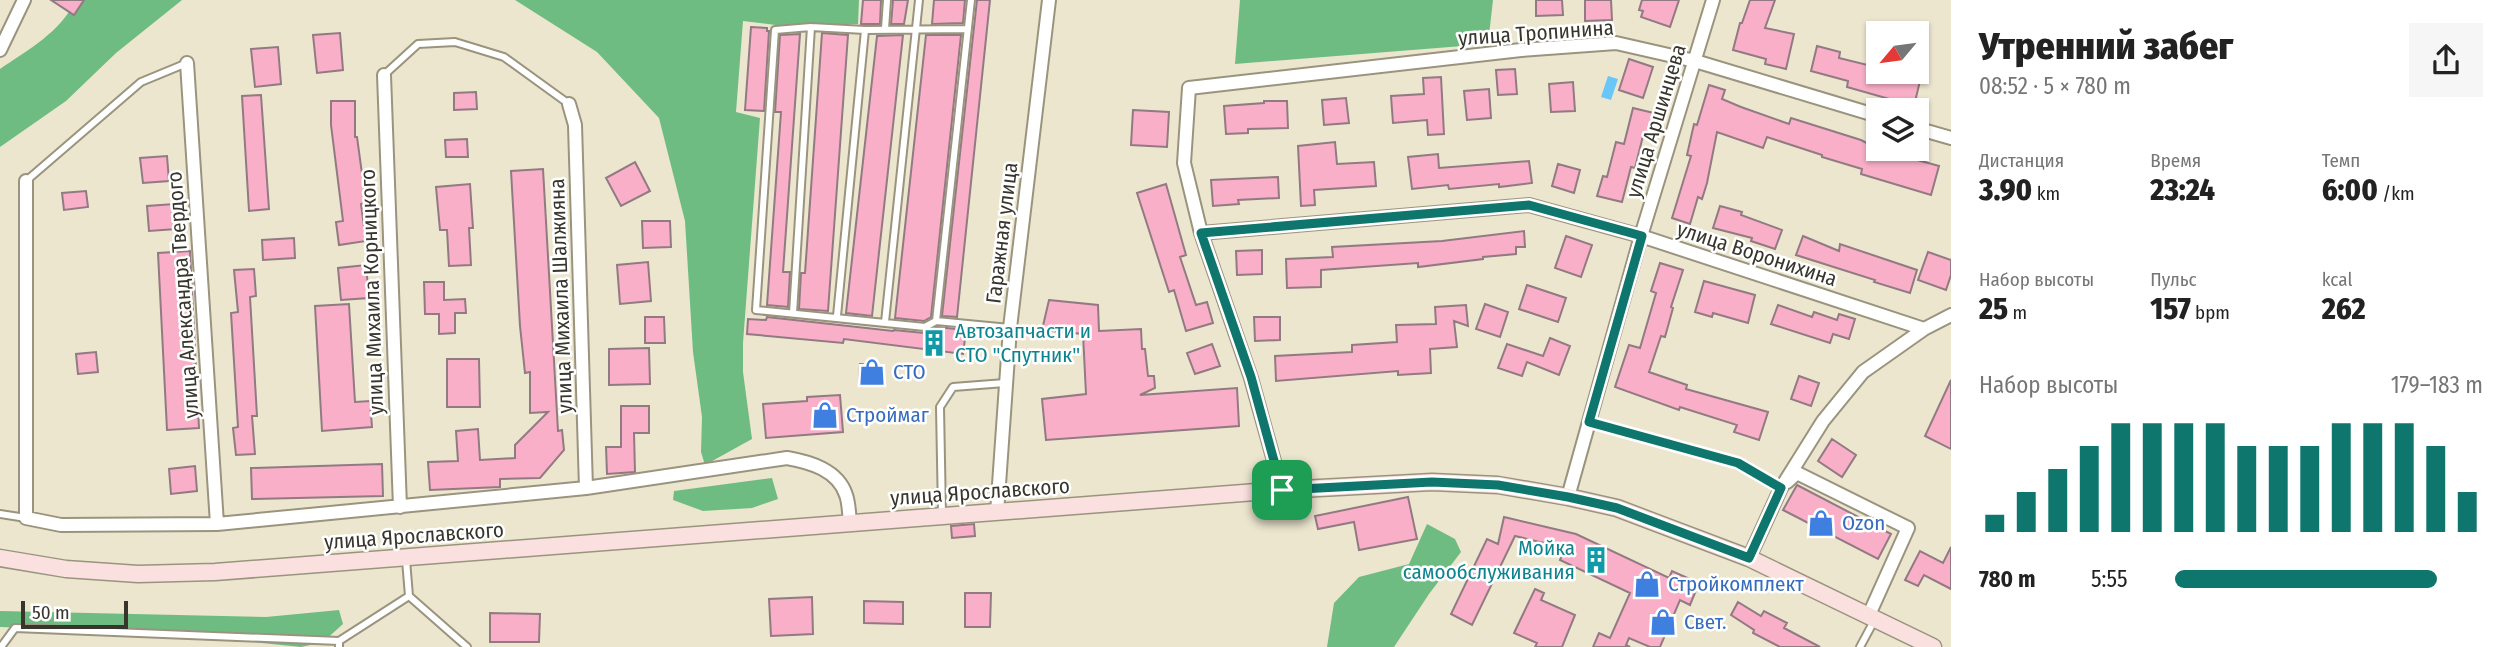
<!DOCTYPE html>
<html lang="ru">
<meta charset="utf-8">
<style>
:root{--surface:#fff;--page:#f6f6f6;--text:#222;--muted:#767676;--accent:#0f766e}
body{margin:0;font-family:"Fira Sans Condensed",sans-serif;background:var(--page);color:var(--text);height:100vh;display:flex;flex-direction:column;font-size:26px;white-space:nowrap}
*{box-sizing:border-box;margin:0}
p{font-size:23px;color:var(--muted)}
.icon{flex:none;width:38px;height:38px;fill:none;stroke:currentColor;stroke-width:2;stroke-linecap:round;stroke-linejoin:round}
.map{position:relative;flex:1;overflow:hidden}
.sheet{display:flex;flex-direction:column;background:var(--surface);width:560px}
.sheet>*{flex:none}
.needle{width:46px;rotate:241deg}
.fabs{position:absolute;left:1866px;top:21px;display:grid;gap:14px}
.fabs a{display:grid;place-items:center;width:63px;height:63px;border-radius:0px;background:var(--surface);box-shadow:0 2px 5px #0004;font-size:35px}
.scale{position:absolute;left:21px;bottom:18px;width:107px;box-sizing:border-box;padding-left:7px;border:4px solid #37352c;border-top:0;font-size:19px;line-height:24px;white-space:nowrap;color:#37352c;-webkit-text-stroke:5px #fff;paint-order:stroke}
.pin{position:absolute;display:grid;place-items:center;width:60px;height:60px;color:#fff;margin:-30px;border-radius:14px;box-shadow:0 4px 10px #0006}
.round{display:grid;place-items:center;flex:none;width:74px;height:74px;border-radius:0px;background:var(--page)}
.headline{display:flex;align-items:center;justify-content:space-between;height:119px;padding:0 28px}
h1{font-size:38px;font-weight:800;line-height:52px}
.stats{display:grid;grid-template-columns:repeat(3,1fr);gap:10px;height:119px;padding:7px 28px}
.stats div{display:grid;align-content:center}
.stats b{font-size:30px;font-weight:800}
.stats small{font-size:19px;font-weight:400}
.stats p{font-size:19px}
.chart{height:196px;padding:14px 28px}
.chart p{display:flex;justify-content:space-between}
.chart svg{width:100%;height:126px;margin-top:7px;stroke:var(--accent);stroke-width:6}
ul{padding:0 28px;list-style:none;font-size:23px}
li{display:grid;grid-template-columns:112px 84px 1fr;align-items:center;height:52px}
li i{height:18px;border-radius:9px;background:var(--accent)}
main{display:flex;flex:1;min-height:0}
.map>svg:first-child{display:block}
.forest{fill:#6fbc83}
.water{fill:#68c7f8}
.building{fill:#f8afc7;stroke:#927a82;stroke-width:2}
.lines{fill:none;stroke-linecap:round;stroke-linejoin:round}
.lane-casing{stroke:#9a947e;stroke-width:10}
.street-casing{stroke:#9a947e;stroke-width:16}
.secondary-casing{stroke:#9a947e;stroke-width:19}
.lane{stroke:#fff;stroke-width:6}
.street{stroke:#fff;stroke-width:12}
.secondary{stroke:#fae0de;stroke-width:16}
.route-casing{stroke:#fff;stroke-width:14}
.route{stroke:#0f766e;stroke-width:9}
.labels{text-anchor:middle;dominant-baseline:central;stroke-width:5;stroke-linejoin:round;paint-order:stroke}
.street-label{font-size:21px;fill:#37352c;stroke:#fff}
.culture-label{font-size:21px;fill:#0d838f;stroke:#fff;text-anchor:start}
.shop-label{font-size:21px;fill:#366cbe;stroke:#fff;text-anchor:start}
</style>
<main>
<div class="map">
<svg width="1951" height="647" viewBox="0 0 1951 647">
<rect width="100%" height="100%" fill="#ece6cf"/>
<path class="forest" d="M75 0H182L116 53 66 101 0 147V69C26 51 63 31 75 0Z
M515 0H859L858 24 776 25 743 21 736 112 760 118 743 343V372L752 439 705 465 701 452 702 417 693 352 685 221 659 118 597 52Z
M1240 0H1493L1488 44 1235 64Z
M772 478 778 499 752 508 703 511 673 500 674 491Z
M1427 524 1455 539 1461 552 1429 594 1394 647H1327L1334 603 1359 577 1409 564Z
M339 610 343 624 323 642 301 647 156 632 0 627V611L266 617Z"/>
<path class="water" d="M1608 76 1618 79 1611 100 1601 97Z"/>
<path class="building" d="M51 0H84L74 15Z
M863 0H881L880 24H861Z
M893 0H908L904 24H891Z
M934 0H965L963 23 932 24Z
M977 0H990L957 317 942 316Z
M1536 0H1562L1563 15 1536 16Z
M1585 0H1611L1612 20 1585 21Z
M1642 0H1679L1670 27 1641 17 1643 11 1639 10Z
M1750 0H1775L1765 28 1794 34 1786 69 1765 64 1766 59 1733 50 1740 23H1742Z
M751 27 767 28V31H769L764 111 745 110Z
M340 33 343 70 317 73 313 35Z
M822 33 848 35 828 311 799 309 801 273H805Z
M800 34 783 272H790L788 307 767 305 781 112H775L780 35Z
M903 35 872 316 846 313 877 36Z
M926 35H961L931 317 924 321 895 318Z
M1817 46 1840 52 1839 58 1876 67 1878 72 1920 81 1914 106 1847 87 1848 81 1811 71Z
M278 47 281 84 255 87 251 49Z
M1629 59 1653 67 1643 98 1619 90Z
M1515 69 1517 94 1498 95 1496 70Z
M1441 77 1444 134 1428 135 1427 120 1393 123 1391 96 1424 94 1423 78Z
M1573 82 1575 111 1551 112 1549 84Z
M1709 85 1725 90 1722 99 1741 107 1789 124 1791 118 1861 140 1878 149 1939 166 1931 195 1861 174 1862 169 1822 157V155L1767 137 1763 148 1717 132 1707 183 1702 199 1698 197 1690 224 1672 218 1691 156 1687 155 1694 124 1697 125Z
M1489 89 1491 118 1467 120 1464 91Z
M476 92 477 109 454 110V93Z
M261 95 269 209 249 211 242 96Z
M1346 98 1349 123 1324 125 1322 100Z
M331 101H355V137H357L366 203 361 204 366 241 339 245 336 222 343 221 331 125Z
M1264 101H1287L1288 128 1248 129V133L1226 134 1224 106 1264 103Z
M1633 108 1658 114 1653 134 1644 132 1635 168 1631 167 1622 202 1597 196 1603 176 1607 177 1616 142 1624 144Z
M1133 110 1169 112 1167 147 1131 145Z
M467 139 468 157H446L445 140Z
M1335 142 1337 164 1374 162 1376 186 1314 190 1315 205 1301 206 1298 146Z
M1438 154 1439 168 1529 161 1532 183 1499 187V184L1449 189 1448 185 1412 189 1408 157Z
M167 156 169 181 143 183 140 158Z
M635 162 650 191 621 206 606 178Z
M1558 164 1580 170 1574 193 1552 186Z
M543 169 558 431 562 430 564 450 540 478 500 479V487L430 490 428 462 458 461 456 431 478 429 480 460 515 458V445L548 412 530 413V372L525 373 520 326 511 171Z
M1278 177 1279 198 1238 200 1239 204 1213 206 1211 180Z
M470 184 473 228H469L471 265 449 266 447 230H440L436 187Z
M1166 184 1186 255 1180 257 1196 305 1207 302 1213 323 1186 331 1174 290 1169 292 1137 193Z
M86 191 88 207 64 210 62 193Z
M174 204 176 229 149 231 147 206Z
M1720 206 1742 212 1741 215 1782 230 1775 249 1751 241 1752 238 1713 228Z
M642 221H670L671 247 643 248Z
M1524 231 1525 247H1516V254L1483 257V259L1418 267V263L1321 270V287L1287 288 1286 259 1333 257 1332 247 1442 241Z
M1566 236 1592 245 1581 277 1555 268Z
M1803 236 1839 251 1840 244 1917 270 1910 293 1874 282 1875 280 1796 255Z
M294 238 295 258 263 260 262 240Z
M1262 250V274L1237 275 1236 251Z
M190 251 199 428 167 430 158 253Z
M1928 252 1951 260V275L1946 290 1918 280Z
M648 262 651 301 620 304 617 265Z
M1660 263 1683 270 1671 307 1673 308 1665 337 1661 336 1649 372 1687 385 1686 389 1768 412 1759 440 1734 432 1737 425 1680 407 1679 410 1615 387 1629 345 1640 348 1656 293 1651 291Z
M366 265 369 298 341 300 338 268Z
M254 269 256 296 250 297 257 416H252L255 454 236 455 233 428 238 427 231 313 238 312 234 270Z
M1704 281 1755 295 1748 323 1713 313 1712 317 1695 312Z
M424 282H444V300L465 299 466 313H455V333L439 334V314H425Z
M1527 285 1566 298 1558 322 1519 309Z
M1049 300 1098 305 1099 331 1141 329 1142 349H1145L1148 376H1154L1155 388 1140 395 1237 388 1239 426 1046 440 1042 399 1086 394 1083 334 1042 330Z
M349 304 355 402 370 401 372 427 322 431 315 306Z
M1485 304 1508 312 1500 337 1476 329Z
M1466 305 1468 326 1454 321 1457 347 1430 349 1431 373 1398 375V371L1276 381 1275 356 1352 352V345L1397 342 1396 325 1436 324 1435 307Z
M1778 305 1812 317 1814 312 1837 320 1839 314 1855 319 1849 339 1833 334 1830 343 1771 324Z
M645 317H664L665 343H645Z
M767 317 893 331 894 330 924 333 937 327 956 329 966 331 963 354 844 339 843 343 747 334 748 319 766 320Z
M1254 317H1280V340L1255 341Z
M1550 338 1570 346 1559 375 1527 362 1522 376 1498 368 1507 344 1543 356Z
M1212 344 1220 366 1195 374 1187 353Z
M649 348 650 384 609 385V349Z
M96 352 98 372 78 374 76 354Z
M447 359H479L480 407H447Z
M860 364 884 366 883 381 859 379Z
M1799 376 1819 383 1811 406 1791 399Z
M1951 380V449L1925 436Z
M840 395 843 432 766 438 763 404 807 401V397Z
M621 406H649V433H634L635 472 607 474 606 447H621Z
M1832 439 1856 455 1842 477 1818 461Z
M382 464 383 496 252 499 251 468Z
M195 466 197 491 171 494 169 469Z
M1797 485 1891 534 1878 559 1783 510Z
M1408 497 1417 539 1359 550 1354 522 1318 529 1315 516Z
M1504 517 1576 534 1669 578 1672 571 1699 583 1690 605 1680 600 1660 647H1650L1629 638 1626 645 1630 647H1593L1599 633 1610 638 1630 593 1560 560 1565 548 1515 536 1472 625 1451 614 1487 539 1498 544Z
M974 524 975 536 952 538 951 526Z
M1951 547V589L1924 575 1918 586 1905 580 1920 551 1943 563Z
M1535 589 1544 593 1541 600 1575 615 1562 647H1535L1537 643 1514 633Z
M965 593H991L990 627H965Z
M812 597 813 634 771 636 769 599Z
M864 601 903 602V624L864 623Z
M1738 602 1761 616 1764 611 1787 623 1784 628 1820 647H1780L1753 633 1754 630 1731 615Z
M490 613 540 614 539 642H490Z"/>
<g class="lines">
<defs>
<path id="lane" d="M885 29 887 0
M968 29 865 30 811 27 775 30 756 310 925 327 936 321 1010 328
M384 75 418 44 455 42 504 57 569 104
M26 181 141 82 187 63
M793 313 811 27
M837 316 865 30
M936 321 971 0
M885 322 919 0
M1589 422 1738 463 1781 488
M0 514 26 518
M942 514 940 407 953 387 1005 383
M406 560 409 596 467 647
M1 647 15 628 339 641
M339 647V641L409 596
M1860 647 1874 621"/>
<path id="street" d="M0 50 24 0
M187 63 217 524
M384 75 400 507
M569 104 575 125 586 488
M1916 128 1951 138
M26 181V518L61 525 217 524 586 488 787 458C810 462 838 470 846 495 849 503 849 514 850 523
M1201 233 1529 205 1641 236 1924 329
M1787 482 1797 473 1908 528 1868 617
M1282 490 1251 378 1201 233 1184 163 1189 88 1521 50 1616 43 1695 61 1878 116
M1568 497 1641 236 1713 0
M997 513 1010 328 1049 0
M1749 558 1781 488 1823 421 1863 372 1924 329 1951 315"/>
<path id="secondary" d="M0 558 66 569 138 574 215 572 1282 490 1432 482 1498 485 1568 497 1617 508 1749 558 1933 647"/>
</defs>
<use href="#lane" class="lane-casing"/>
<use href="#street" class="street-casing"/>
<use href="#secondary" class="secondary-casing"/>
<use href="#lane" class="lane"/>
<use href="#street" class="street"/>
<use href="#secondary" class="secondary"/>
</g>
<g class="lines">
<defs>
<path id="route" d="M1529 205 1642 236 1589 422 1738 463 1781 488 1749 558 1617 508 1568 497 1498 485 1432 482 1282 490 1251 377 1201 233Z"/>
</defs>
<use href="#route" class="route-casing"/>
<use href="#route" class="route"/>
</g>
<defs>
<symbol id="building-bare" viewBox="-9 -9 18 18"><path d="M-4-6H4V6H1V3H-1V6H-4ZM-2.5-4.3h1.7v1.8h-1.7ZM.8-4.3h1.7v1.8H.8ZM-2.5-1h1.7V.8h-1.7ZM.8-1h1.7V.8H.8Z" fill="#0f9aa8" stroke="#fff" stroke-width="2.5" paint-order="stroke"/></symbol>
<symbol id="shop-bare" viewBox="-9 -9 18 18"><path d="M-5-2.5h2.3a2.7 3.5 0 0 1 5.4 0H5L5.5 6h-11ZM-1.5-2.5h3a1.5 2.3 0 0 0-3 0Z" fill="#3f7fe0" stroke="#fff" stroke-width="2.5" paint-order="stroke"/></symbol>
</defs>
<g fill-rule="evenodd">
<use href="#building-bare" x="915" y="324" width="38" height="38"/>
<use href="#shop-bare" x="853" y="353" width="38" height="38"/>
<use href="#shop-bare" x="806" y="396" width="38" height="38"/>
<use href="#shop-bare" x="1802" y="504" width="38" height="38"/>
<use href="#building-bare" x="1577" y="541" width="38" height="38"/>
<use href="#shop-bare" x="1628" y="565" width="38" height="38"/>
<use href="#shop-bare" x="1644" y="603" width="38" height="38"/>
</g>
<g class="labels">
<g class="street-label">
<text transform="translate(1536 33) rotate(-4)">улица Тропинина</text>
<text transform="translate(1656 121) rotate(-73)">улица Аршинцева</text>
<text transform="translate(1002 233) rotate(-83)">Гаражная улица</text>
<text transform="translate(1757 254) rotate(18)">улица Воронихина</text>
<text transform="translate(372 292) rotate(-92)">улица Михаила Корницкого</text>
<text transform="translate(183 295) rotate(-94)">улица Александра Твердого</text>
<text transform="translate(561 296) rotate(-92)">улица Михаила Шалжияна</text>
<text transform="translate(980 492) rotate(-4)">улица Ярославского</text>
<text transform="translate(414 536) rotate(-4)">улица Ярославского</text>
</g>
<g class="culture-label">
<text x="955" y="331">Автозапчасти и<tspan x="955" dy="24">СТО "Спутник"</tspan></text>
<text x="1575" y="548" text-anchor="end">Мойка<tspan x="1575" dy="24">самообслуживания</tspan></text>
</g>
<g class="shop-label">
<text x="893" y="372">СТО</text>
<text x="846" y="415">Строймаг</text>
<text x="1842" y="523">Ozon</text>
<text x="1668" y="584">Стройкомплект</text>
<text x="1684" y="622">Свет.</text>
</g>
</g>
</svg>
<div class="fabs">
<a><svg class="needle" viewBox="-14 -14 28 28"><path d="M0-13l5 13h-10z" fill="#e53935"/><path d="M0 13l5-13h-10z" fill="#767676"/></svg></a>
<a><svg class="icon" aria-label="layers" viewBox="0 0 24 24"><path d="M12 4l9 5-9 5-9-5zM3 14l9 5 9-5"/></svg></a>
</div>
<div class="scale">50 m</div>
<div class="pin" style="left:1282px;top:490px;background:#1e9e55"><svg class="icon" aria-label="arrive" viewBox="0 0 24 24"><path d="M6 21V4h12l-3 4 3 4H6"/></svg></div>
</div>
<section class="sheet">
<div class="headline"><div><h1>Утренний забег</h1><p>08:52 · 5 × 780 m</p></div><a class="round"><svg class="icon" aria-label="share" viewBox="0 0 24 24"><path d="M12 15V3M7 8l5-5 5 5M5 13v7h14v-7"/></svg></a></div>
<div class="stats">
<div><p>Дистанция</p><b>3.90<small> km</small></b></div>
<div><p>Время</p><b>23:24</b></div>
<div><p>Темп</p><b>6:00<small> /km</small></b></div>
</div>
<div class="stats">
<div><p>Набор высоты</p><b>25<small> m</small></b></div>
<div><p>Пульс</p><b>157<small> bpm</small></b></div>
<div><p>kcal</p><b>262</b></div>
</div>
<div class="chart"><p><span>Набор высоты</span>179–183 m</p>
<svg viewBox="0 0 160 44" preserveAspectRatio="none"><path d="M5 44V38M15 44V30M25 44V22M35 44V14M45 44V6M55 44V6M65 44V6M75 44V6M85 44V14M95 44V14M105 44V14M115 44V6M125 44V6M135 44V6M145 44V14M155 44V30"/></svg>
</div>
<ul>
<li><b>780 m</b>5:55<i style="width:85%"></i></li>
</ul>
</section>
</main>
